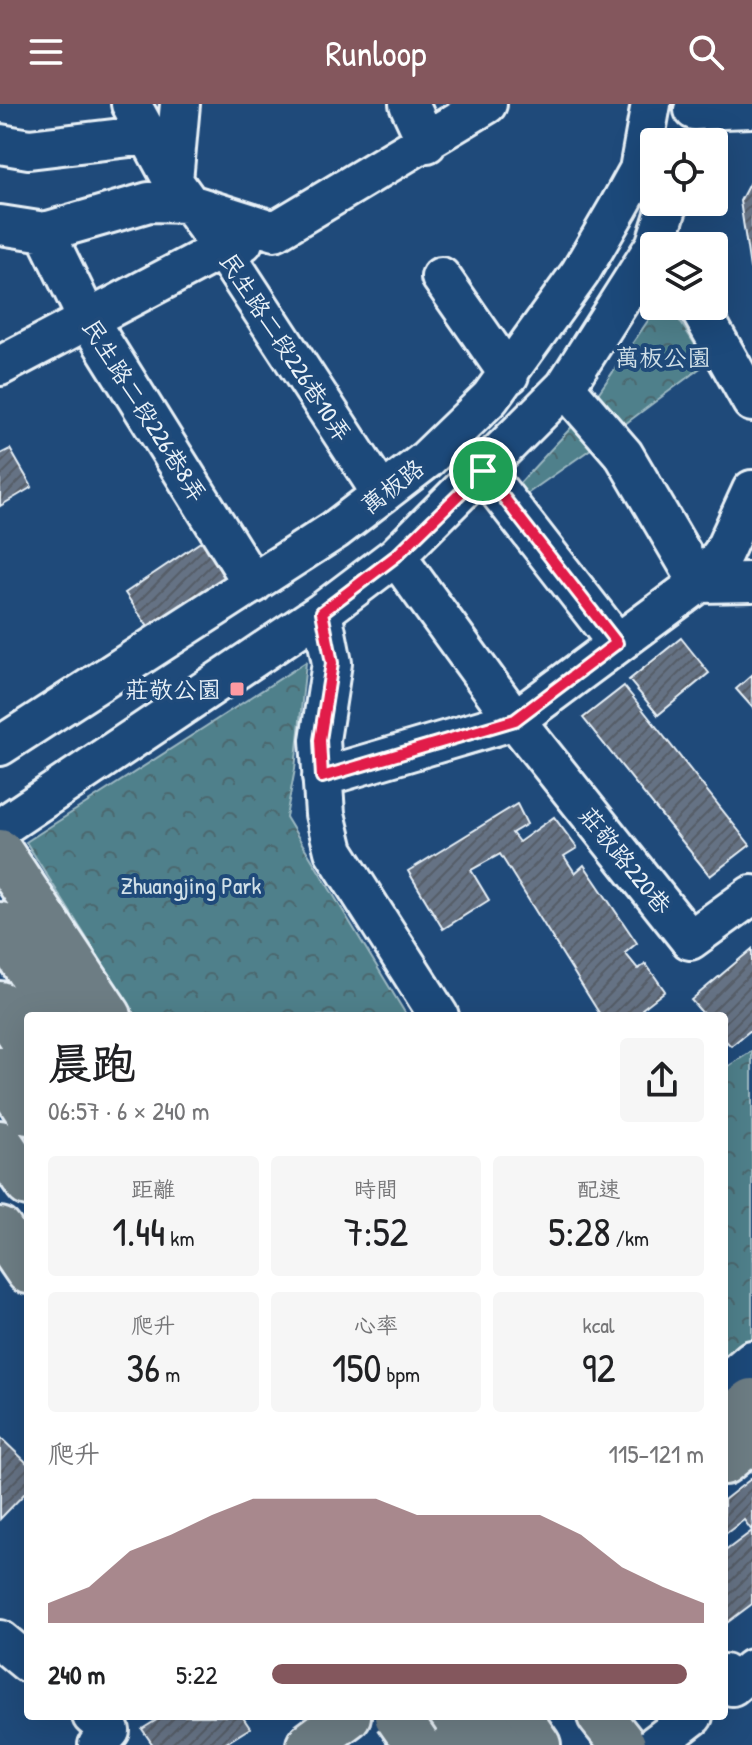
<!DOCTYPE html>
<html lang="zh-TW">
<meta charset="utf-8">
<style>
:root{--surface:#fff;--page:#f6f6f6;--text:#202124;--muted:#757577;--accent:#84575d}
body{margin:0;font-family:"Patrick Hand","LXGW WenKai TC",sans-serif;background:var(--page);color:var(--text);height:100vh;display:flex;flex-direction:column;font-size:30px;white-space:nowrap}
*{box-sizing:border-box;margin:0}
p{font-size:26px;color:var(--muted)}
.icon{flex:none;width:44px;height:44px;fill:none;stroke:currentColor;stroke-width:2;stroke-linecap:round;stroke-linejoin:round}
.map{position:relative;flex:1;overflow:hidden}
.details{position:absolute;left:24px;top:908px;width:704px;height:708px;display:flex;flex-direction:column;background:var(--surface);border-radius:8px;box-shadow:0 8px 32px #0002}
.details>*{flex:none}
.controls{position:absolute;left:640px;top:24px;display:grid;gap:16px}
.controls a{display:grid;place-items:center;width:88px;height:88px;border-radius:8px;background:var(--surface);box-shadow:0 8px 32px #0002;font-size:40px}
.pin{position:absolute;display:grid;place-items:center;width:68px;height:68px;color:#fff;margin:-34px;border:4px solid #fff;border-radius:50%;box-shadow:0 2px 8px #0007}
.round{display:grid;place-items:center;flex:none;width:84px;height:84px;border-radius:8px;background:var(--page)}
.summary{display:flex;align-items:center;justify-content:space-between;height:136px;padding:0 24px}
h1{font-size:44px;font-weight:600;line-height:60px}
.figures{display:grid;grid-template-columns:repeat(3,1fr);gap:12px;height:136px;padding:8px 24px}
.figures div{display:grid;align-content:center;border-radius:8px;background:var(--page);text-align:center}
.figures b{font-size:40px;font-weight:600}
.figures small{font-size:22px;font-weight:400}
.figures p{font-size:22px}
.chart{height:224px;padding:16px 24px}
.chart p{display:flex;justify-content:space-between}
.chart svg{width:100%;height:144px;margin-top:8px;fill:var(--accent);opacity:.7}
ul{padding:0 24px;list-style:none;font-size:26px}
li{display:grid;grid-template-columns:128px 96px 1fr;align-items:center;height:60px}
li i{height:20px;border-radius:10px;background:var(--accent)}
header{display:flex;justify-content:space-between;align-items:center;height:104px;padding:0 24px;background:var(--accent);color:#fff;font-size:36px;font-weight:600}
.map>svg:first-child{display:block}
.park{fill:url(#park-crowns);stroke:#9cb8c2;stroke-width:2}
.building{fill:url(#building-hatch);stroke:#e8f1f8;stroke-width:2}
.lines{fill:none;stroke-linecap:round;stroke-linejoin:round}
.minor-casing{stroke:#e8f1f8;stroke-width:44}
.major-casing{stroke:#e8f1f8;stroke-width:50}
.highway-casing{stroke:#e8f1f8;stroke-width:50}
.minor{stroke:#1f4a7a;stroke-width:38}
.major{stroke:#6d7d84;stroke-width:44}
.highway{stroke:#6d7d84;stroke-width:44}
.major-bridge-casing{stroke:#e8f1f8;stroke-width:50;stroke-linecap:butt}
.major-bridge{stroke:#6d7d84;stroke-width:44}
.route-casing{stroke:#fff;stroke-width:16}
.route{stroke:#e11d48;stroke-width:10}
.poi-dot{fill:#ff9aa2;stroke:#1f4a7a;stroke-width:3}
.labels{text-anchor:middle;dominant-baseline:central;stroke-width:8;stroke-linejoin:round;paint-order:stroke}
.street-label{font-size:24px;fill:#e8f1f8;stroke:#1f4a7a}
.park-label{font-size:24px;fill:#d1e0e8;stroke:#1f4a7a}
.poi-label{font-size:24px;fill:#e8f1f8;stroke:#1f4a7a;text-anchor:end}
</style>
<header><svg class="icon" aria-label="menu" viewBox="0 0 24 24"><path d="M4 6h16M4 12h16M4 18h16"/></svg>Runloop<svg class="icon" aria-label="search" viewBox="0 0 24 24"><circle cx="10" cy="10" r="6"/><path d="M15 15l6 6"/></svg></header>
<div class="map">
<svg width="752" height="1641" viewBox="0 0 752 1641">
<defs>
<pattern id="park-crowns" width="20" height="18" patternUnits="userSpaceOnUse" patternTransform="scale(2)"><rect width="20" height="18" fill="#50808b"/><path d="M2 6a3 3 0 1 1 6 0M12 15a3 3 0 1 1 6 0" fill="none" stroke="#4c676e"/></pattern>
<pattern id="building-hatch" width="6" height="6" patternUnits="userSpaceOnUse" patternTransform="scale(2)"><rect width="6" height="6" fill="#657284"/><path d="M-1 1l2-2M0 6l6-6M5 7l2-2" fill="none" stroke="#565d67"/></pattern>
</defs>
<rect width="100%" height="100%" fill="#1f4a7a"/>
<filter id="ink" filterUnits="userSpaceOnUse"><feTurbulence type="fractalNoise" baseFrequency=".0125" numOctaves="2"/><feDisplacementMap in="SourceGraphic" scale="16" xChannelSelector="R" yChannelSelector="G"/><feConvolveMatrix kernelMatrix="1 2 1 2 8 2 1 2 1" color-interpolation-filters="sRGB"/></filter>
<g filter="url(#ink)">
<path class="park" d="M658 202H670L707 259 613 329 589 303Z
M580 314 602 337 524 392 516 383Z
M306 558 295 665 286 713 407 912H136L26 738Z
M752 947V1242L724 1263V965Z"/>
<path class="building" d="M752 74V163L750 164 740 97Z
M10 345 32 383 0 402V350Z
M208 433 225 461 224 474 148 523 125 489Z
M681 534 709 569 658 611 629 576Z
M752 571V603L736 585Z
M624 582 750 741 710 772 583 614Z
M517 700 527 720 512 729 519 738 554 713 577 744 564 752 575 769 584 761 637 839 625 849 638 865 646 860 665 887 642 905 646 912H601L500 750 471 766 489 796 443 825 408 767Z
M752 845V925L731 942 724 935V912H705L691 896Z
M0 1333 28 1360V1386L0 1415Z
M752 1374V1427L744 1416 724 1431V1396Z
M752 1427V1500L724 1521V1448Z
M163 1612H242L250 1624 223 1641H153L142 1625Z"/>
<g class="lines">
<defs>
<path id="minor" d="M131 0 173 77 222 145 382 390
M409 0 427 39
M694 6 752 4
M0 40 29 45 147 31
M173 77 180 0
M0 121 45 128 149 98 187 99 275 127 487 0
M45 128 87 214 253 480
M655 142 669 98
M441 173 509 271
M698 202 752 298
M0 262 222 145 243 138
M565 283 624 351 699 479 752 478
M483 367 617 539
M396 452 515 616 690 836 752 791
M322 508 332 559 320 636 325 710 334 747 439 912
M0 642 335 426 426 356 490 294 580 169 618 104 639 66 651 0
M322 673 515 616 699 479 723 449 752 386
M0 724 322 508 396 452 565 283 654 143
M724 1280 752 1256
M0 1536 28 1559
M724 1570 732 1582 752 1565
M92 1612 110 1627 98 1641
M655 1641 693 1612"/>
<path id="major" d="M0 748 109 912
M0 821 57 912
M0 1039 28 1080
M0 1126 28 1167
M518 1612 538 1641
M600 1612 623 1641
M309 1641 348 1612"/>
<path id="highway" d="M0 900 28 942
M0 965 28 1008
M724 1318 752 1297
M724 1358 752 1335
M430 1612 461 1641
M481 1612 500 1641"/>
</defs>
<use href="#minor" class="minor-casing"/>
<use href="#major" class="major-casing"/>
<use href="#highway" class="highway-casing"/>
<use href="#minor" class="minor"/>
<use href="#major" class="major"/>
<use href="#highway" class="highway"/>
<defs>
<path id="major-bridge" d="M397 1612 417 1641"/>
</defs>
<use href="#major-bridge" class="major-bridge-casing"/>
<use href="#major-bridge" class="major-bridge"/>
</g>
</g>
<g class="lines" filter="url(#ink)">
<defs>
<path id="route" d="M483 367 617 539 515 616 322 673 320 636 332 559 322 508 396 452Z"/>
</defs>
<use href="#route" class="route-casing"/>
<use href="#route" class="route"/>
</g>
<rect class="poi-dot" x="229" y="577" width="16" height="16" rx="4"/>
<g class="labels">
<g class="street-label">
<text transform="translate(286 243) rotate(57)">民生路二段226巷10弄</text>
<text transform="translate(145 306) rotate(58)">民生路二段226巷8弄</text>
<text transform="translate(392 382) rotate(-38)">萬板路</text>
<text transform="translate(626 756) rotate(51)">莊敬路220巷</text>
</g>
<g class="park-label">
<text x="663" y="253">萬板公園</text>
<text x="191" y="781">Zhuangjing Park</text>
</g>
<g class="poi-label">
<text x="221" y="585">莊敬公園</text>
</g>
</g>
</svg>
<div class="controls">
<a><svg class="icon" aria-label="locate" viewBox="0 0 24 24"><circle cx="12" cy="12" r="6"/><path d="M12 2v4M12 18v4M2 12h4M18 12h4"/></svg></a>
<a><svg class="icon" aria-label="layers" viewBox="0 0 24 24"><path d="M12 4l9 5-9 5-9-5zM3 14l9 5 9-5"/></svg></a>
</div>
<div class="pin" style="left:483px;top:367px;background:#1e9e55"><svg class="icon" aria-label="arrive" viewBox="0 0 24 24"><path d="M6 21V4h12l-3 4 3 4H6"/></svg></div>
<section class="details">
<div class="summary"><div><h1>晨跑</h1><p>06:57 · 6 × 240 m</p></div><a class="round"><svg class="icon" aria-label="share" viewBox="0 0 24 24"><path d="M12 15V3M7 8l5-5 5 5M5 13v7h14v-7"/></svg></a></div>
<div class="figures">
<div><p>距離</p><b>1.44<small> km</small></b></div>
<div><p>時間</p><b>7:52</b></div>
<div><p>配速</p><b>5:28<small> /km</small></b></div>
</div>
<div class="figures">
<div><p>爬升</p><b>36<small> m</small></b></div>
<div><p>心率</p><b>150<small> bpm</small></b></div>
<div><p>kcal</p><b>92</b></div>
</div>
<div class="chart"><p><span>爬升</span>115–121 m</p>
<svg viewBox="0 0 160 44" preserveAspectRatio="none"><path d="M0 44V38L10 33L20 22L30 17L40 11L50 6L60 6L70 6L80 6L90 11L100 11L110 11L120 11L130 17L140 27L150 33L160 38V44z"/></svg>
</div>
<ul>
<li><b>240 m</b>5:22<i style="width:96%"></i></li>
</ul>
</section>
</div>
